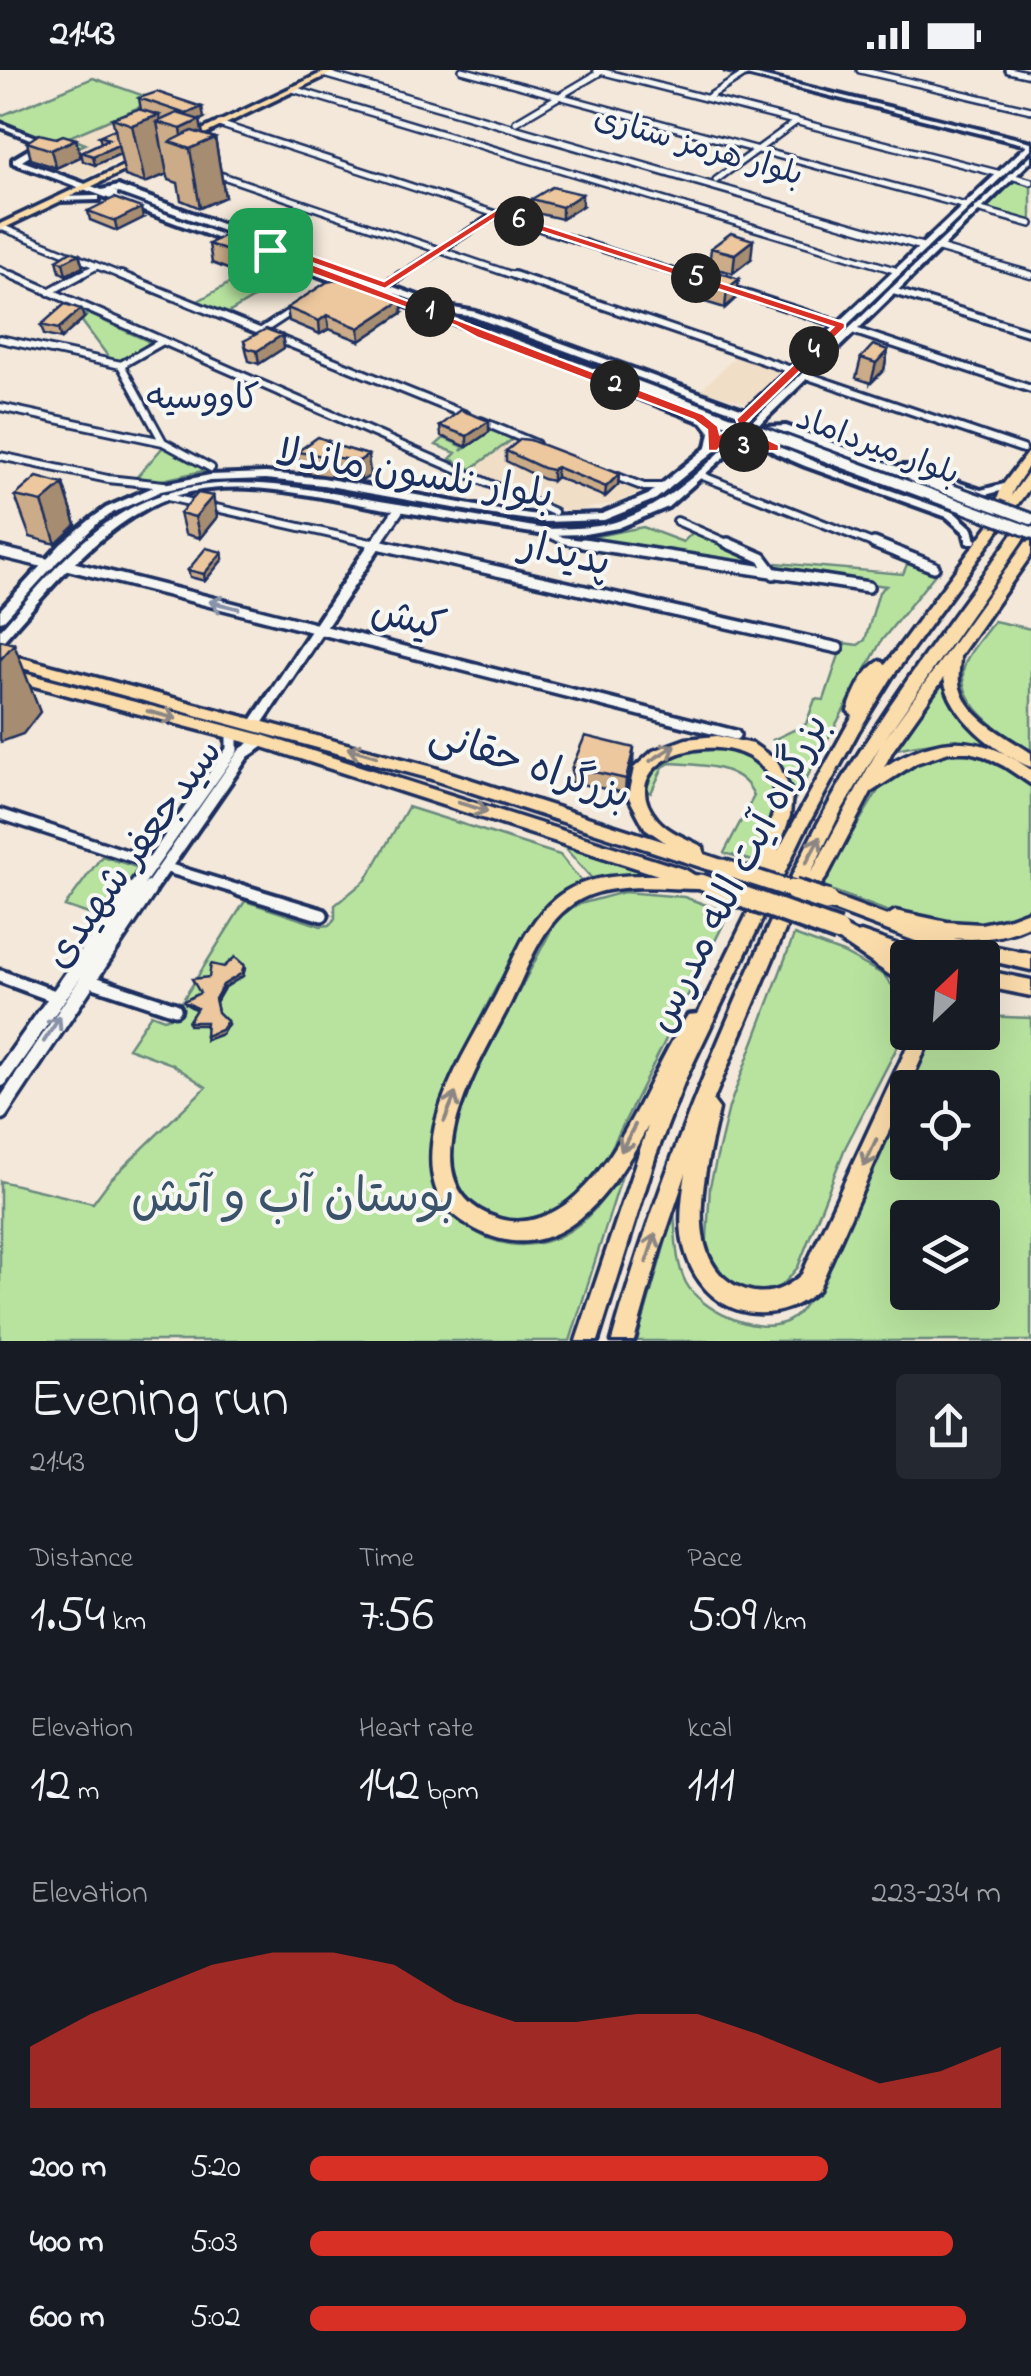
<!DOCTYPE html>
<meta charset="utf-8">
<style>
:root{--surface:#171b24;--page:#242831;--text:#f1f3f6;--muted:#9ea1a6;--accent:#d93025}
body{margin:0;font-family:"Indie Flower","Playpen Sans Arabic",sans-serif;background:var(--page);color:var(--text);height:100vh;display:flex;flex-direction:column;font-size:38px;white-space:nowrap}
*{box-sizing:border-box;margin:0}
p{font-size:32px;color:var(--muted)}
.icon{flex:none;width:55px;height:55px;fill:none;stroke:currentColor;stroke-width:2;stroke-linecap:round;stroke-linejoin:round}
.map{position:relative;height:1271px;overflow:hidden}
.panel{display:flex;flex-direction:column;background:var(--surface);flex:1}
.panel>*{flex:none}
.needle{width:65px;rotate:25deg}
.tools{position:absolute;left:890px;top:870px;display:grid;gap:20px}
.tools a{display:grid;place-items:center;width:110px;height:110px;border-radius:10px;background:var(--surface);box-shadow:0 10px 40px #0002;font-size:50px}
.pin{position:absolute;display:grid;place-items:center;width:85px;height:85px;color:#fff;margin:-42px;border-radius:20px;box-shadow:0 5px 15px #0006}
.km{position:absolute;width:50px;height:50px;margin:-25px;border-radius:50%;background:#222;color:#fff;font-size:28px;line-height:50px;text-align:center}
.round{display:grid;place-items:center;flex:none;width:105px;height:105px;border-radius:10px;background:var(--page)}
.head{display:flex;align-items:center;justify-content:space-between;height:170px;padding:0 30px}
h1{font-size:55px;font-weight:600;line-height:75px}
.stats{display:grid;grid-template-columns:repeat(3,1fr);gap:15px;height:170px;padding:10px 30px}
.stats div{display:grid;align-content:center}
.stats b{font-size:50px;font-weight:600}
.stats small{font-size:28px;font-weight:400}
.stats p{font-size:28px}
.chart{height:280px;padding:20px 30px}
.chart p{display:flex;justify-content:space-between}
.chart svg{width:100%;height:180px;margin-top:10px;fill:var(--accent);opacity:.7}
ul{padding:0 30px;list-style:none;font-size:32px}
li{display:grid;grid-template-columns:160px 120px 1fr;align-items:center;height:75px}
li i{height:25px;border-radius:12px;background:var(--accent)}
.status{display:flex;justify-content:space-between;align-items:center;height:70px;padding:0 50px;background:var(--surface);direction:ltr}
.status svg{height:28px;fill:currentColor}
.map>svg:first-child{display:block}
.built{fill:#f1dec7}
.green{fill:#b8e39f;stroke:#6a897e;stroke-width:2.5;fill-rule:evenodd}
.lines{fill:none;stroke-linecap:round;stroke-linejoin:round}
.minor-far3-casing{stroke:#1b2f5e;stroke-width:10}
.minor-far2-casing{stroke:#1b2f5e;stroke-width:12}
.minor-far1-casing{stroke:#1b2f5e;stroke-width:16}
.minor-casing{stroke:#1b2f5e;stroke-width:19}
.tertiary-far3-casing{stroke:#1b2f5e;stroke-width:11}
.tertiary-far2-casing{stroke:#1b2f5e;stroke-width:15}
.tertiary-far1-casing{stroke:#1b2f5e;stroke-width:19}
.tertiary-casing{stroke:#1b2f5e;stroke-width:22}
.secondary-casing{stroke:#1b2f5e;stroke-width:8}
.primary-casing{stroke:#1b2f5e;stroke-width:7}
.trunk-casing{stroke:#1b2f5e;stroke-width:7}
.minor-far3{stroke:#f6f6f2;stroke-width:5}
.minor-far2{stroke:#f6f6f2;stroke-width:6}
.minor-far1{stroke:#f6f6f2;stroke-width:9}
.minor{stroke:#f6f6f2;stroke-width:11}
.tertiary-far3{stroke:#f6f6f2;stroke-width:6}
.tertiary-far2{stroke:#f6f6f2;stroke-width:9}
.tertiary-far1{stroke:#f6f6f2;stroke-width:11}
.tertiary{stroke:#f6f6f2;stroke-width:15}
.secondary{fill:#f6f6f2;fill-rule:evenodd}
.primary{fill:#fbdcab;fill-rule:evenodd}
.trunk{fill:#fbdcab;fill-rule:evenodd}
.secondary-bridge-casing{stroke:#1b2f5e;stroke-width:16;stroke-linecap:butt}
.trunk-bridge-far1-casing{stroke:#1b2f5e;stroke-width:22;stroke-linecap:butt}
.trunk-bridge-casing{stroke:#1b2f5e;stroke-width:28;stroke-linecap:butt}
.secondary-bridge{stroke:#f6f6f2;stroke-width:10}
.trunk-bridge-far1{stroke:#fbdcab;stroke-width:15}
.trunk-bridge{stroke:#fbdcab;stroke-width:20}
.wall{fill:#ccac88;stroke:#1b2f5e;stroke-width:2.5}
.shaded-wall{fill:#a68c6f;stroke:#1b2f5e;stroke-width:2.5}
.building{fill:#edc89e;stroke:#1b2f5e;stroke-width:2.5}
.oneway{stroke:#8892a8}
.oneway2{stroke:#8b8684}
.route{fill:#d93025;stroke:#fff;stroke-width:2.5;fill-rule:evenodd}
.labels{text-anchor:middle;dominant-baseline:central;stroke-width:8;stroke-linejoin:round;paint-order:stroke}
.far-street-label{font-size:32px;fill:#1b2f5e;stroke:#f6f6f2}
.far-neighbourhood-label{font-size:35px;fill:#1b2f5e;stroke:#f6f6f2}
.street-label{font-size:40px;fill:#1b2f5e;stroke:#f6f6f2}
.near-park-label{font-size:48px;fill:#3a536b;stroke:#f6f6f2}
</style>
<div class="status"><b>21:43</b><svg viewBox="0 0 49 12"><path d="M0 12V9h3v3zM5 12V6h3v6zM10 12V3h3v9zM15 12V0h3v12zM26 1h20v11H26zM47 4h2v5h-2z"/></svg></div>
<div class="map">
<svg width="1031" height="1271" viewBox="0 0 1031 1271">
<rect width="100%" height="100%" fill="#f3e8d9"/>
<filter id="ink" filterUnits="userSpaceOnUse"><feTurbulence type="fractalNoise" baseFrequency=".01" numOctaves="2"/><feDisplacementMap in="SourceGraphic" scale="20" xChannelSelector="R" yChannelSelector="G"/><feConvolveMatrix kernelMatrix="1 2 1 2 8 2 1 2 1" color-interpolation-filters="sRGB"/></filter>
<g filter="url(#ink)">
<path class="built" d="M156 30 212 47 83 108 23 88Z
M736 286 780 303 747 333 701 320Z
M513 369 582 399 639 422 619 432 569 442 471 399Z"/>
<path class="green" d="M93 8 156 30 69 67 85 74 60 85 56 72 0 53V46Z
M1015 110 1031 114V151L986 138Z
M267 192 296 203 228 243 198 231Z
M89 244 148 271V276L122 290 110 289 78 246Z
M492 360 513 369 471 399 450 389 456 383 436 375 444 368 464 377 461 381Z
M163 377 207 400 158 411 134 410Z
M643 457 683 472 693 462 760 490 764 500 582 469Z
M908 492 936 503 882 570 793 733 785 709 756 677 773 686 783 681 773 670 806 654 815 629 824 630 843 573 858 575 865 570 879 522 886 516 776 502 777 493 903 504Z
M994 551 1031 559V684C1005 664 949 632 966 591 972 577 986 563 994 551Z
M943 610 949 630 963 647 1031 697V704C977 680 958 664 897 679Z
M723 676C794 704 783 733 756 792L724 783 754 726C742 694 699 695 670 693L663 697 651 723 646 721C660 675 681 678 723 676Z
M928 682C968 681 1001 688 1031 714V842L984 858 905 848 820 816 885 709Z
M408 737 560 785 585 816C572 821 556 827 546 838 519 864 445 1015 434 1054 431 1066 430 1078 432 1091 437 1157 509 1196 566 1163 591 1149 606 1125 623 1102L570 1271H0V1111L93 1133 110 1110 206 1017 172 994 128 978 151 944 164 949 182 943 181 933 245 831 321 856 330 855 335 848V835L366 810Z
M550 768 664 808 595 812 565 778 551 772Z
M102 786 139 798 103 849 65 836Z
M624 822 684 827 729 843 600 1101 579 1128 555 1148 511 1155 479 1142 465 1128 450 1090 454 1045 557 849 576 835Z
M794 865 843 883 884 905 901 927 907 958 845 1078 798 1197 780 1218 748 1223 718 1207 706 1186 710 1116 729 1037Z
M983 946 1031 948V1271H637L674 1142C676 1165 675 1192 686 1213 701 1240 753 1264 783 1253 799 1248 806 1232 815 1219L907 1018 908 1092H982V1018H908L930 963 982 962ZM908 1148H982V1222H908Z"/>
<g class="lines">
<defs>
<path id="minor-far3" d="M462 0 966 136
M596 0 1001 104
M860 0 1031 40
M1008 0 1031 5
M293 19 898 201
M707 28 751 0
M516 52 602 1
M219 54 692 208
M211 102 521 208
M1011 106 1031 112
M716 110 797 51
M977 139 1031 154
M1 157 127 208
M0 200 18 208
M75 208 97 196
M397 208 496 144"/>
<path id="minor-far2" d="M12 205 554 442
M121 205 466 345
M514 205 794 301
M685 205 705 212
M385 216 401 205
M730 219 841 255
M893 221 1031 263
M49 222 80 205
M852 260 1031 319
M260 262 295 239
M0 269 121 295 163 372 211 398
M121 295 163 271
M805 305 1023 379
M0 337 163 372
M481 351 536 374
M0 386 108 409 164 415
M610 404 644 417H666
M700 405 880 476
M163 426 384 476
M677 451 734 476
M545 462 562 470 599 476"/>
<path id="minor-far1" d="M373 473 838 578
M583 473 868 517
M728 473 762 488 774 504
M874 473 934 497
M0 482 50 494
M66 495 735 665
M0 744 151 793
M164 797 249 823"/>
<path id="minor" d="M240 820 322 845
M0 906 57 927
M88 910 175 939"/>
<path id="tertiary-far3" d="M325 4 924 177
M937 178 1031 205"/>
<path id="tertiary-far2" d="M374 476 399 439"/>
<path id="tertiary-far1" d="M256 653 376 473
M131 823 232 680V663
M147 823 244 683 262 671"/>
<path id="tertiary" d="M0 1009 133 820
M0 1042 148 820"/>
<path id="secondary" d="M726 0H737L1031 72V79L741 356H747L1031 85V91L753 361 762 368 760 365 762 357 786 356 901 398 902 396H910L981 420 1008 413 1012 414V418L981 426 918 405 917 408H909L781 361 771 362 770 364 777 371 773 374 844 404 955 443 973 459 976 471 975 473H967L964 462 947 447 805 396 777 384 748 366 668 437 618 458 585 464 545 465C490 456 435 447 380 438 306 425 219 400 149 437 90 468 48 521 4 570L0 571V560C35 521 70 477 114 448 198 393 288 416 380 431 435 440 490 449 545 459 568 458 593 459 615 452 665 437 705 397 742 361L740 357 716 380 656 429 604 450 545 452 493 445 323 415 266 409 210 411 161 421 114 442 98 453 56 493 4 550 0 551V540L61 474 91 449 106 438 158 415 210 405 266 403 323 408 493 439 545 446 602 444 648 425 707 377 710 362 702 352 608 316V312H614L708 348 720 362 719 366 741 345 471 246 451 244 113 121 117 122V126L356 215 349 217 13 93V89L40 73 0 57V53L50 73 22 91 102 120 118 116 448 237 476 242 746 340 1027 75Z
M96 126H99V130L59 131 55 129 59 127Z
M387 225H393L625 310 620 313 617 312 387 229Z"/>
<path id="primary" d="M328 0H338L188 72 181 70Z
M136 90 143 92 0 160V154Z"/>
<path id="trunk" d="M1031 382C1031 400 1017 409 1011 426L1027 404 1031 403V416L892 607 858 662 803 764 685 1010 656 1085 598 1271H576L648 1056C614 1120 559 1203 475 1159 458 1149 441 1137 435 1116 429 1096 431 1075 435 1056 446 1009 474 967 496 925 513 892 526 852 556 828 584 805 623 805 658 805L260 676 0 607V597L262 665 686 800 694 805 707 807 709 812 707 817 701 819C663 819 615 811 581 829 542 849 528 898 510 934 481 991 399 1118 500 1149 528 1157 557 1144 577 1125 627 1079 650 1002 688 945L698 944 756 826 749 820 752 808 776 735C775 639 598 678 657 749 668 762 688 769 703 777L704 784 728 792 730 797 728 802 722 804 428 708 0 592V582L429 696 665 772 645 758 628 726 634 698 653 681 686 669 717 666 753 674 777 691 792 724 790 746 778 781 853 645 848 641C854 622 863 601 880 591L886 594 999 442 994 438 1002 416 1027 383Z
M1031 445V458L884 670 1026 472 1031 471V485L960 586C960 596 957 607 960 618 968 648 1007 667 1031 683V697C996 683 950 647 944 608L893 680 884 697C938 664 979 662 1031 700V714L1004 696 984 686 969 682H949L916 693 871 722 826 808 807 834H796L713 1031 719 1039C708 1092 675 1197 746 1220 768 1227 786 1219 802 1204L914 962H933L818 1220C768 1264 702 1243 685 1180 678 1156 682 1128 686 1103L660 1180 634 1271H612C645 1151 690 1035 740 921 772 849 803 776 843 709 898 617 964 532 1026 446ZM880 676 814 798 811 803 840 743Z
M828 824 887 846 895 841 947 852 981 854 1010 848 1031 840V855C1006 867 981 871 953 868L1031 884V900L934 878 822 836 819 831 822 826Z
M838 854 856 863 861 862 922 883 925 888H908V893L889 886 908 899V917L832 866 829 861 832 856Z
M982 900 1031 910V926L982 916Z"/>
</defs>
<use href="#minor-far3" class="minor-far3-casing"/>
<use href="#minor-far2" class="minor-far2-casing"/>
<use href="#minor-far1" class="minor-far1-casing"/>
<use href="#minor" class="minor-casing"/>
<use href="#tertiary-far3" class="tertiary-far3-casing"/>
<use href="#tertiary-far2" class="tertiary-far2-casing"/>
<use href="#tertiary-far1" class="tertiary-far1-casing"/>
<use href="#tertiary" class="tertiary-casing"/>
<use href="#secondary" class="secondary-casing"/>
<use href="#primary" class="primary-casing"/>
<use href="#trunk" class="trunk-casing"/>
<use href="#minor-far3" class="minor-far3"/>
<use href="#minor-far2" class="minor-far2"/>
<use href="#minor-far1" class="minor-far1"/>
<use href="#minor" class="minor"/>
<use href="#tertiary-far3" class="tertiary-far3"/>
<use href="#tertiary-far2" class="tertiary-far2"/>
<use href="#tertiary-far1" class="tertiary-far1"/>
<use href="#tertiary" class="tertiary"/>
<use href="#secondary" class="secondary"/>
<use href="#primary" class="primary"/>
<use href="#trunk" class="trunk"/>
<defs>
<path id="secondary-bridge" d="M620 310 1031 462
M913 406 1031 449"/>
<path id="trunk-bridge-far1" d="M722 797 802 823
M701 812 731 823"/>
<path id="trunk-bridge" d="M724 820 838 861
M794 820 828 831"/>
</defs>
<use href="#secondary-bridge" class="secondary-bridge-casing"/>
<use href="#trunk-bridge-far1" class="trunk-bridge-far1-casing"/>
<use href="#trunk-bridge" class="trunk-bridge-casing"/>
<use href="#secondary-bridge" class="secondary-bridge"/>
<use href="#trunk-bridge-far1" class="trunk-bridge-far1"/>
<use href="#trunk-bridge" class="trunk-bridge"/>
</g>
<path class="wall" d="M139 28 204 48 200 50 203 64 215 68 225 127 200 138 181 130 178 113 169 110 167 104 145 113 125 106 120 84 95 95 83 91 81 82 101 73 99 66 115 59 112 48 141 40Z
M56 68 76 69 80 87 56 98 31 89 27 72Z
M532 129 582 136 562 149 532 142Z
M88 141 143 148 117 161 90 150Z
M263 172 266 191 243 205 212 193 209 174Z
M711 178 751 189 733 203 709 197Z
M79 184 83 197 66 205 60 202 57 190Z
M709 199 736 228 725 238 695 229 697 209Z
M287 238 402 243 360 271 329 259 320 264 289 251Z
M84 248 61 269 44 265 41 255Z
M282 265 284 278 259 294 249 291 244 271Z
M888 280 884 300 871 313 856 308 861 288Z
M489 351V362L467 377 441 366 440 356Z
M330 374 368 385 370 406 361 411 300 402 297 382Z
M506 381 619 404 618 415 605 427 556 407 552 411 543 409 506 391Z
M63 414 76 455 56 474 30 467 15 426Z
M213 426 217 447 200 468 185 464 180 443Z
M222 482 223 489 205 511 190 507 188 500Z
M633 692 625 723 571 712 572 697Z
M244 895 245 898 243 906 224 918 216 932 218 943 228 954 222 964 206 970V955H189L188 952 196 940 186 934 184 931 199 924 209 907 224 897Z"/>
<path class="shaded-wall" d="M202 37 204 48 188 56 186 44Z
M159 45 160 53 157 52 167 104 145 113 132 55Z
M200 50 204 73 215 68 225 127 200 138 190 79 184 77 181 59Z
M76 69 80 87 56 98 51 80Z
M118 75 120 84 95 95 93 86Z
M582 124V136L562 149V137Z
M141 138 143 148 117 161 115 151Z
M753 170 751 189 733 203 735 184Z
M263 172 266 191 243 205 240 186Z
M79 184 83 197 66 205 63 192Z
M739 209 736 228 725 238 727 219Z
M402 230V243L360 271 359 258Z
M81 239 84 248 61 269 58 259Z
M327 245 329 259 320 264 319 251Z
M282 265 284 278 259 294 257 281Z
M888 280 884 300 871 313 876 293Z
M489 351V362L467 377V366Z
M368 385 370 406 361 411 359 391Z
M556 397V407L552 411V400Z
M619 404 618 415 605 427 606 417Z
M63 414 76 455 56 474 42 432Z
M213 426 217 447 200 468 195 447Z
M222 482 223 489 205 511 204 504Z
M14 574 40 642 23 664 1 672 0 669V590Z
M634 678 633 692 625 723 626 709Z
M244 895 245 898 243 906 224 918 216 932 215 929 223 915Z
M227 951 228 954 222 964 206 970 205 966Z"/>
<path class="building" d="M157 22 202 37 186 44 139 28Z
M138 39 159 45 132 55 112 48Z
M177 43 200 50 181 59 157 52Z
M115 59 118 75 93 86 81 82 109 69 99 66Z
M192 61 215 68 190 79 170 72Z
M39 64 56 68 63 65 76 69 51 80 27 72Z
M552 117 582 124 562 137 532 129Z
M114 128 141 138 115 151 88 141Z
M232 161 263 172 240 186 209 174Z
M731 163 753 170 735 184 711 178Z
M71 181 79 184 63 192 57 190Z
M709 199 739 209 727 219 697 209Z
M342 209 402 230 359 258 327 245 319 251 287 238 327 212Z
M65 234 81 239 58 259 41 255Z
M266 259 282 265 257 281 247 278 244 271Z
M873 275 888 280 876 293 861 288Z
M461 340 489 351 467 366 440 356Z
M318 367 329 371 327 373 368 385 359 391 297 382Z
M521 369 530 370 619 404 606 417 556 397 552 400 543 398 506 381Z
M37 407 63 414 42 432 15 426Z
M198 423 213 426 195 447 180 443Z
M206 478 222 482 204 504 188 500Z
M0 570 14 574 0 590Z
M585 666 634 678 626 709 572 697Z
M235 887 244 895 242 903 223 915 215 929 218 942 227 951 221 960 205 966 206 952H188L197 938 184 931 200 923 192 909 209 907 211 894 224 897Z"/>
<defs><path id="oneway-shaft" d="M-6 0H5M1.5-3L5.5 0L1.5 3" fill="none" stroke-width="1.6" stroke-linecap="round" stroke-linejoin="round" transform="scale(2.5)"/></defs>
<g class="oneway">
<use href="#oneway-shaft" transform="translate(224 535) rotate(-166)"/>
<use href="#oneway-shaft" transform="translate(52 959) rotate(-57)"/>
</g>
<g class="oneway2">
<use href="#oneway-shaft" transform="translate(162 645) rotate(15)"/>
<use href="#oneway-shaft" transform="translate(362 682) rotate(-164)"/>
<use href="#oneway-shaft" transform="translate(663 683) rotate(-32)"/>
<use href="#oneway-shaft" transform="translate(473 737) rotate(17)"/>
<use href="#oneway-shaft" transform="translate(813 780) rotate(-62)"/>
<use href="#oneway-shaft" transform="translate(450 1037) rotate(-68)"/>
<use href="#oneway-shaft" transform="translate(628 1068) rotate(118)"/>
<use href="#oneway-shaft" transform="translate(870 1083) rotate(115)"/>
<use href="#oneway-shaft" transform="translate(651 1178) rotate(-72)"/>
</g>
</g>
<path class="route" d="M496 140 845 253V258L747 352 757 364 779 375V381L724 382 722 379 732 366 717 381H708L707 360 694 350 478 268 456 256 283 193 264 180 291 178 384 211ZM497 147 833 257 736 349 740 359 729 358 720 364 718 356 703 344 283 183 385 219ZM747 369V370L757 375H740Z"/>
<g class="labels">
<g class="far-street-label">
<text transform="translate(698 78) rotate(16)">بلوار هرمز ستاری</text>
<text transform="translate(877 378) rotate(20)">بلوار میرداماد</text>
</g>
<g class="far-neighbourhood-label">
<text x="203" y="329">کاووسیه</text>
</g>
<g class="street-label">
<text transform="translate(414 406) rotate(9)">بلوار نلسون ماندلا</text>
<text transform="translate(565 486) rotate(13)">پدیدار</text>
<text transform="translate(408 551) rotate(14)">کیش</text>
<text transform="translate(529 697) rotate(18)">بزرگراه حقانی</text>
<text transform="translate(135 785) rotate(-54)">سیدجعفر شهیدی</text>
<text transform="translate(740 804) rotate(-63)">بزرگراه آیت الله مدرس</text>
</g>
<g class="near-park-label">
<text x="293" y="1129">بوستان آب و آتش</text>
</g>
</g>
</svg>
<div class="tools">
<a><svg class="needle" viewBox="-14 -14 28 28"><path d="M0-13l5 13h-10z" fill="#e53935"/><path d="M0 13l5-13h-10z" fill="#9ea1a6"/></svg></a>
<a><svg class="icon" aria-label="locate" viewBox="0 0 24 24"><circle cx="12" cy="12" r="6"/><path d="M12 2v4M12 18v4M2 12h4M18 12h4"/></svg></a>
<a><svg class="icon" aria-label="layers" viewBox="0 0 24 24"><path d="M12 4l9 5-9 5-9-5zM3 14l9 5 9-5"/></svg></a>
</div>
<div class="pin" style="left:270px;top:180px;background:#1e9e55"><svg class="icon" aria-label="arrive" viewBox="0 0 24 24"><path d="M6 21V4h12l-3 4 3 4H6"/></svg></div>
<b class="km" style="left:430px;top:242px">1</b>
<b class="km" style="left:615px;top:315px">2</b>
<b class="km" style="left:744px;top:377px">3</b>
<b class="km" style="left:814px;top:281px">4</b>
<b class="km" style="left:696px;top:208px">5</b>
<b class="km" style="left:519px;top:151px">6</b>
</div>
<section class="panel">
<div class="head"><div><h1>Evening run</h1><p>21:43</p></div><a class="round"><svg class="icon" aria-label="share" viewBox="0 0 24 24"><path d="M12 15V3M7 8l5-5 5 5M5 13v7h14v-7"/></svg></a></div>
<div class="stats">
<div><p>Distance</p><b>1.54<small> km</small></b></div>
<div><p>Time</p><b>7:56</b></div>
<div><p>Pace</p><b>5:09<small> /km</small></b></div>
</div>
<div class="stats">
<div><p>Elevation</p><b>12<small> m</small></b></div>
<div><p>Heart rate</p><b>142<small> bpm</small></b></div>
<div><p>kcal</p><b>111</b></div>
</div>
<div class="chart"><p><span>Elevation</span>223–234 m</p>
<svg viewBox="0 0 160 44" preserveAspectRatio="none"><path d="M0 44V29L10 21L20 15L30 9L40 6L50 6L60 9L70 18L80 23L90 23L100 21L110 21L120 26L130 32L140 38L150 35L160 29V44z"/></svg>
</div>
<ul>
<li><b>200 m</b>5:20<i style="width:75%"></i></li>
<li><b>400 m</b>5:03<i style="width:93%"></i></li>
<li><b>600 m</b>5:02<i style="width:95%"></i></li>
</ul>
</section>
